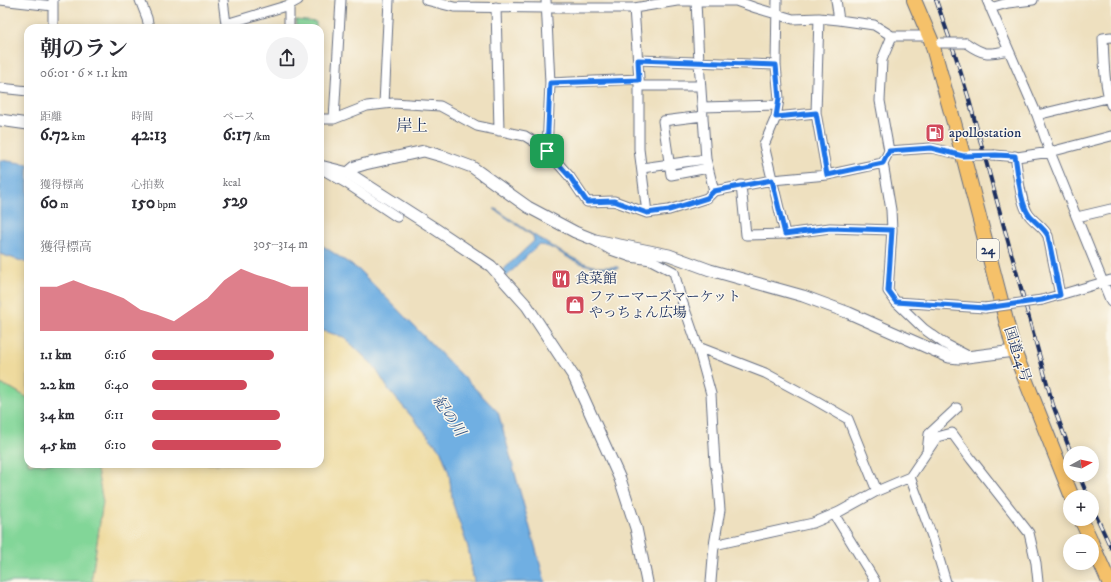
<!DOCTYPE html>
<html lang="ja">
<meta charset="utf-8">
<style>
:root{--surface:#fff;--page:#f2f2f3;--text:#2b2b33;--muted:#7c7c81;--accent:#d1495b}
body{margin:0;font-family:"IM FELL DW Pica","Noto Serif JP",serif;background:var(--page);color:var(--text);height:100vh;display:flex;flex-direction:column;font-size:15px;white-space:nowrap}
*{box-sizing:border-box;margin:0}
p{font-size:13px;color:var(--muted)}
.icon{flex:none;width:22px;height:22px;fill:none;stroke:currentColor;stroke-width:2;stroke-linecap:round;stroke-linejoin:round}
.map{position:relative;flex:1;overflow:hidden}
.panel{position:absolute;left:24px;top:24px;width:300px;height:444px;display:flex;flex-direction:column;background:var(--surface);border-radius:12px;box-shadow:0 2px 10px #0003}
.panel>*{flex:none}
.needle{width:26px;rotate:82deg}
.buttons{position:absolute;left:1063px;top:446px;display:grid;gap:8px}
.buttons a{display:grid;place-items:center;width:36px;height:36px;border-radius:50%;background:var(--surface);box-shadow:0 2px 10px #0003;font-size:20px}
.pin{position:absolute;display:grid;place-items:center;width:34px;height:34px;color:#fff;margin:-17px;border-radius:8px;box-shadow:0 2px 6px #0006}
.round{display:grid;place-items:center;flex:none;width:42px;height:42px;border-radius:21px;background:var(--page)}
.overview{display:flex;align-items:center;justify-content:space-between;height:68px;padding:0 16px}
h1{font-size:22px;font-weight:700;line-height:30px}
.stats{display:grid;grid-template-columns:repeat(3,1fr);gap:6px;height:68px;padding:4px 16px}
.stats div{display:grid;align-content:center}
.stats b{font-size:17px;font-weight:700}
.stats small{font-size:11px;font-weight:400}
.stats p{font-size:11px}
.chart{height:112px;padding:8px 16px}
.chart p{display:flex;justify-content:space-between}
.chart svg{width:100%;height:72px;margin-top:4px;fill:var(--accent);opacity:.7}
ul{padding:0 16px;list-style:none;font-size:13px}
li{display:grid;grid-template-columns:64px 48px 1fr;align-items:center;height:30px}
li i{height:10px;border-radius:5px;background:var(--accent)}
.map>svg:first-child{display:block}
.green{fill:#82d698;stroke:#4e827b}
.sand{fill:#eeda9e;stroke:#84847e}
.water{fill:#6fafe2;stroke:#456fa0}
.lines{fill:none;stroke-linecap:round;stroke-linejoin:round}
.minor-casing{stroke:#656d80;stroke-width:11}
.tertiary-casing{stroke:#656d80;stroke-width:13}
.trunk-casing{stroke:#656d80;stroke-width:16}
.minor{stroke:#fff;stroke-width:9}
.tertiary{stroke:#fff;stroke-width:11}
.trunk{stroke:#f5c16b;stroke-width:14}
.rail-casing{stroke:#1b2f5e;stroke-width:4}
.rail{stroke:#fbf7ec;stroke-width:2.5;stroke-dasharray:8;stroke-linecap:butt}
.minor-bridge-casing{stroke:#656d80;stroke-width:11;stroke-linecap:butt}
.minor-bridge{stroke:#fff;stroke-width:9}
.route-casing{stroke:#fff;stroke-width:8}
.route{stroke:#1a73e8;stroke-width:5}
.labels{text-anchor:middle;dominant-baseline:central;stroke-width:3;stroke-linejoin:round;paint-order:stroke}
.shield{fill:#fbf7ec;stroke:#5e6b89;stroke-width:1}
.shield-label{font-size:13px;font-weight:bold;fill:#1b2f5e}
.poi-label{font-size:14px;fill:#1b2f5e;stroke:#fbf7ec;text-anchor:start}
.street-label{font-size:14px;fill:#1b2f5e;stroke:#fbf7ec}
.water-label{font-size:15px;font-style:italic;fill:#345586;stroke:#fbf7ec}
.quarter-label{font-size:16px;fill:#1b2f5e;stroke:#fbf7ec}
</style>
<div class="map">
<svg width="1111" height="582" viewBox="0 0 1111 582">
<rect width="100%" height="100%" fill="#fbf7ec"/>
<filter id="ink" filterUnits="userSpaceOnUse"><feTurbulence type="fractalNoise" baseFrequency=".025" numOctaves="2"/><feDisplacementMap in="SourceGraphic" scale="8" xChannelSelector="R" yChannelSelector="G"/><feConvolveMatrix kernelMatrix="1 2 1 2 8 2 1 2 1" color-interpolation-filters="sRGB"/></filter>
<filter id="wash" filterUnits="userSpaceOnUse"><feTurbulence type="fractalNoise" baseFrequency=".012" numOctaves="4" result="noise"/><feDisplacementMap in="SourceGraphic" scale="16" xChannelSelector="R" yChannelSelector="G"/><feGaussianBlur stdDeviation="0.9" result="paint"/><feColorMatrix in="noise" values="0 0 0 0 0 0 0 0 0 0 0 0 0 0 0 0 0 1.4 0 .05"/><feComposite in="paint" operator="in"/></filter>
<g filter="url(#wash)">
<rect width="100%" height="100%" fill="#eee0bf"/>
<path class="green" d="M296 20 316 22V28H296Z
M0 384 11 388 28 398V464H96L103 502 92 577 93 582H0Z"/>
<path class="sand" d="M0 254 28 263V398L11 388 0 384Z
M320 330 344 337 374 366 389 390 441 451 449 473 453 504 468 547 474 582H93L92 577 103 502 96 464H320Z"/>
<path class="water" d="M0 160 28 164V263L0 254Z
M494 209H496C521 226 570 263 599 267 605 267 611 267 618 267V269C603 269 589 267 575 261 561 255 553 245 538 245L506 277 501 272 534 241 533 236Z
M320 244 359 270 498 412 545 582H474L468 547 453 504 449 473 441 451 389 390 374 366 344 337 320 330Z"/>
</g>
<g filter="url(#ink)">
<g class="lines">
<defs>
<path id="minor" d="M0 0 53 6
M53 0V28H54
M140 0 147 18 149 28
M223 0 226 24
M426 0 454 7 546 8H634L677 1H736L756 8 793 19 819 18 839 20 836 0
M546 0 550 83 547 151
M777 0 776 65 779 99 776 117 764 145 785 234 830 228 892 230
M987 0 1037 115 1050 152 1111 302
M696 2 699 62 706 159 714 191
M496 7 499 131
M634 8 639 79V149L647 213
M990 8 1008 3 1033 0
M819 18 816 113 827 175
M839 20 874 25 892 36H924L931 40
M225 28 226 24 289 5 298 0
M289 28V5
M1111 37 1103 38C1104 60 1104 84 1111 105
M966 43C983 55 988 55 1008 50
M638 60 776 65
M550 83 639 79
M639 86H700
M0 88 28 91
M384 104 389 0
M702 107 778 105
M1037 115 1111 97
M703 116 663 121 671 175 708 168
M776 117 816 113
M320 119H334L367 106 393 103 440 106 477 126 525 136 538 144 547 151 570 177 587 202 614 201 647 213 669 210 707 198 714 191 772 180 827 175 883 163
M334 119 341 0
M889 151 880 101 882 60 892 36
M967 155H963L931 148 889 151 883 163 891 210 892 230 888 291 896 302 924 329 945 344 968 356
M995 155 1017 157 1050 152 1111 136
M1015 156C1018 172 1020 203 1029 215 1035 223 1044 227 1048 236L1060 295
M320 168 346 183 397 217
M642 168 706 159
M741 185 746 235 785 234
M1077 217 1111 209
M597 242 611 250 631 257 651 260 674 272 680 295 698 347 711 394 715 464 717 473 720 510 714 545 711 582
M1042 300 1111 280
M896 302 985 308
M698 347 765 373 815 400 848 419 877 491
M927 452 929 434 957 408
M910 477 937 437 952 433 971 459 1029 533 1036 563 1038 582
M834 514 875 581 873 582
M714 545 813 523 839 512 877 491 910 477 933 539 946 582"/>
<path id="tertiary" d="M0 120 28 124
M320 166 348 173 434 228 491 266 527 306 574 377 620 479 636 528 647 582
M348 173 355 167 365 164 424 151 445 157 472 167 528 207 575 232 595 240 669 255 710 270 803 296 849 313 949 357 959 358 1014 351"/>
<path id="trunk" d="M914 0 931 40 963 155 1014 351 1072 497
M1081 519 1091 541
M1092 544 1109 582"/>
</defs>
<use href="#minor" class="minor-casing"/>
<use href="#tertiary" class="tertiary-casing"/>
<use href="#trunk" class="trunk-casing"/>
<use href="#minor" class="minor"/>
<use href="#tertiary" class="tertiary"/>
<use href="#trunk" class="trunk"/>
<defs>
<path id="rail" d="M936 0 956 57 968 96 1053 405 1071 453
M1079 475 1088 497
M1092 507 1111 548"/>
</defs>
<use href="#rail" class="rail-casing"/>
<use href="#rail" class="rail"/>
<defs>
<path id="minor-bridge" d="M941 43H966
M971 155H995
M985 308 1042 300"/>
</defs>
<use href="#minor-bridge" class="minor-bridge-casing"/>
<use href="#minor-bridge" class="minor-bridge"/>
</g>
</g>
<g class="lines" filter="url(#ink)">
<defs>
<path id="route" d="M638 60 776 65 779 98 776 117 816 113 827 175 883 163 889 151 931 148 963 156 996 155 1015 156C1018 172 1020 203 1029 215 1035 223 1044 227 1048 236L1060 295 1042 300 985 308 896 302 888 291 892 230 830 228 785 234 772 180 714 191 707 198 669 210 647 213 614 201 587 202 570 177 547 151 550 83 639 80Z"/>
</defs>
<use href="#route" class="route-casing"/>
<use href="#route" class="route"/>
</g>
<defs>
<symbol id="fuel-square" viewBox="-11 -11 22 22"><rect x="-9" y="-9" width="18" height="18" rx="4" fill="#d1495b" stroke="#fbf7ec"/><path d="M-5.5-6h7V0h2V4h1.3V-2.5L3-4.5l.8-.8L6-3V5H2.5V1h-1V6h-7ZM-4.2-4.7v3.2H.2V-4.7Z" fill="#fff"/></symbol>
<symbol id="restaurant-square" viewBox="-11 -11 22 22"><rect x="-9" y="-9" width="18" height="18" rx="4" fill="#d1495b" stroke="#fbf7ec"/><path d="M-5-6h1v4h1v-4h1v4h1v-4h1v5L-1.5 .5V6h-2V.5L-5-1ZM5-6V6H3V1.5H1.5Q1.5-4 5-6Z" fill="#fff"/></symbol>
<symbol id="shop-square" viewBox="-11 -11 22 22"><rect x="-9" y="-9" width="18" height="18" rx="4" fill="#d1495b" stroke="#fbf7ec"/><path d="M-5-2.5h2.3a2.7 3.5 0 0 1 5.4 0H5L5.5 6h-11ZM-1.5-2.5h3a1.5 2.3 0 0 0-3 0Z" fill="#fff"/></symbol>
</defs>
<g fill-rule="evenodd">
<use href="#fuel-square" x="924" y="122" width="22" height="22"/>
<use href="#restaurant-square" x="550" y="268" width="22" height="22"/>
<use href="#shop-square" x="564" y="294" width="22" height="22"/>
</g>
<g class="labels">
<rect class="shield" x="977" y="239" width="22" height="22" rx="3"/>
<g class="shield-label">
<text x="988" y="250">24</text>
</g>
<g class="poi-label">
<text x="949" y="133">apollostation</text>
<text x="575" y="279">食菜館</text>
<text x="589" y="297">ファーマーズマーケット<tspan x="589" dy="16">やっちょん広場</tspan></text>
</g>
<g class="street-label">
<text transform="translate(1017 354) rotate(72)">国道24号</text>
</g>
<g class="water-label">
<text transform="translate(449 416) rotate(56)">紀の川</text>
</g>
<g class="quarter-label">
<text x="412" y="126">岸上</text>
</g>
</g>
</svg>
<div class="buttons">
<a><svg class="needle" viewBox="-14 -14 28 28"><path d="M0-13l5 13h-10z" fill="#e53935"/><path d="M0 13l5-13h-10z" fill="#7c7c81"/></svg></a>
<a>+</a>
<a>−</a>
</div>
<div class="pin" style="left:547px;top:151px;background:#1e9e55"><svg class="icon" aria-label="arrive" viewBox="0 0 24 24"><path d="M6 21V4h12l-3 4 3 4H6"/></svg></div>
<section class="panel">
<div class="overview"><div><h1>朝のラン</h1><p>06:01 · 6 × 1.1 km</p></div><a class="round"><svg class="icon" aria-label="share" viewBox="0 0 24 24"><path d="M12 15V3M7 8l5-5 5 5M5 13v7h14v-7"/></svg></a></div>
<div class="stats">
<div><p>距離</p><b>6.72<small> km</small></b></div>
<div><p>時間</p><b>42:13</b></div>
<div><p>ペース</p><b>6:17<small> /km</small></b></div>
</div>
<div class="stats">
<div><p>獲得標高</p><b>60<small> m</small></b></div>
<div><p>心拍数</p><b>150<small> bpm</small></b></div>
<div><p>kcal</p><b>529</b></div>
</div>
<div class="chart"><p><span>獲得標高</span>305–314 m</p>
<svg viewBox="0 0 160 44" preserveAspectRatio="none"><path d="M0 44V17L10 17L20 13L30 17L40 20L50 24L60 31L70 34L80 38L90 31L100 24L110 13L120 6L130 10L140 13L150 17L160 17V44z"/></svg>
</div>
<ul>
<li><b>1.1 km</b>6:16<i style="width:78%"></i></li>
<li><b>2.2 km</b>6:40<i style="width:61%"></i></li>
<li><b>3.4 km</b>6:11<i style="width:82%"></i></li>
<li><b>4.5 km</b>6:10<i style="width:83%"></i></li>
</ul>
</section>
</div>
